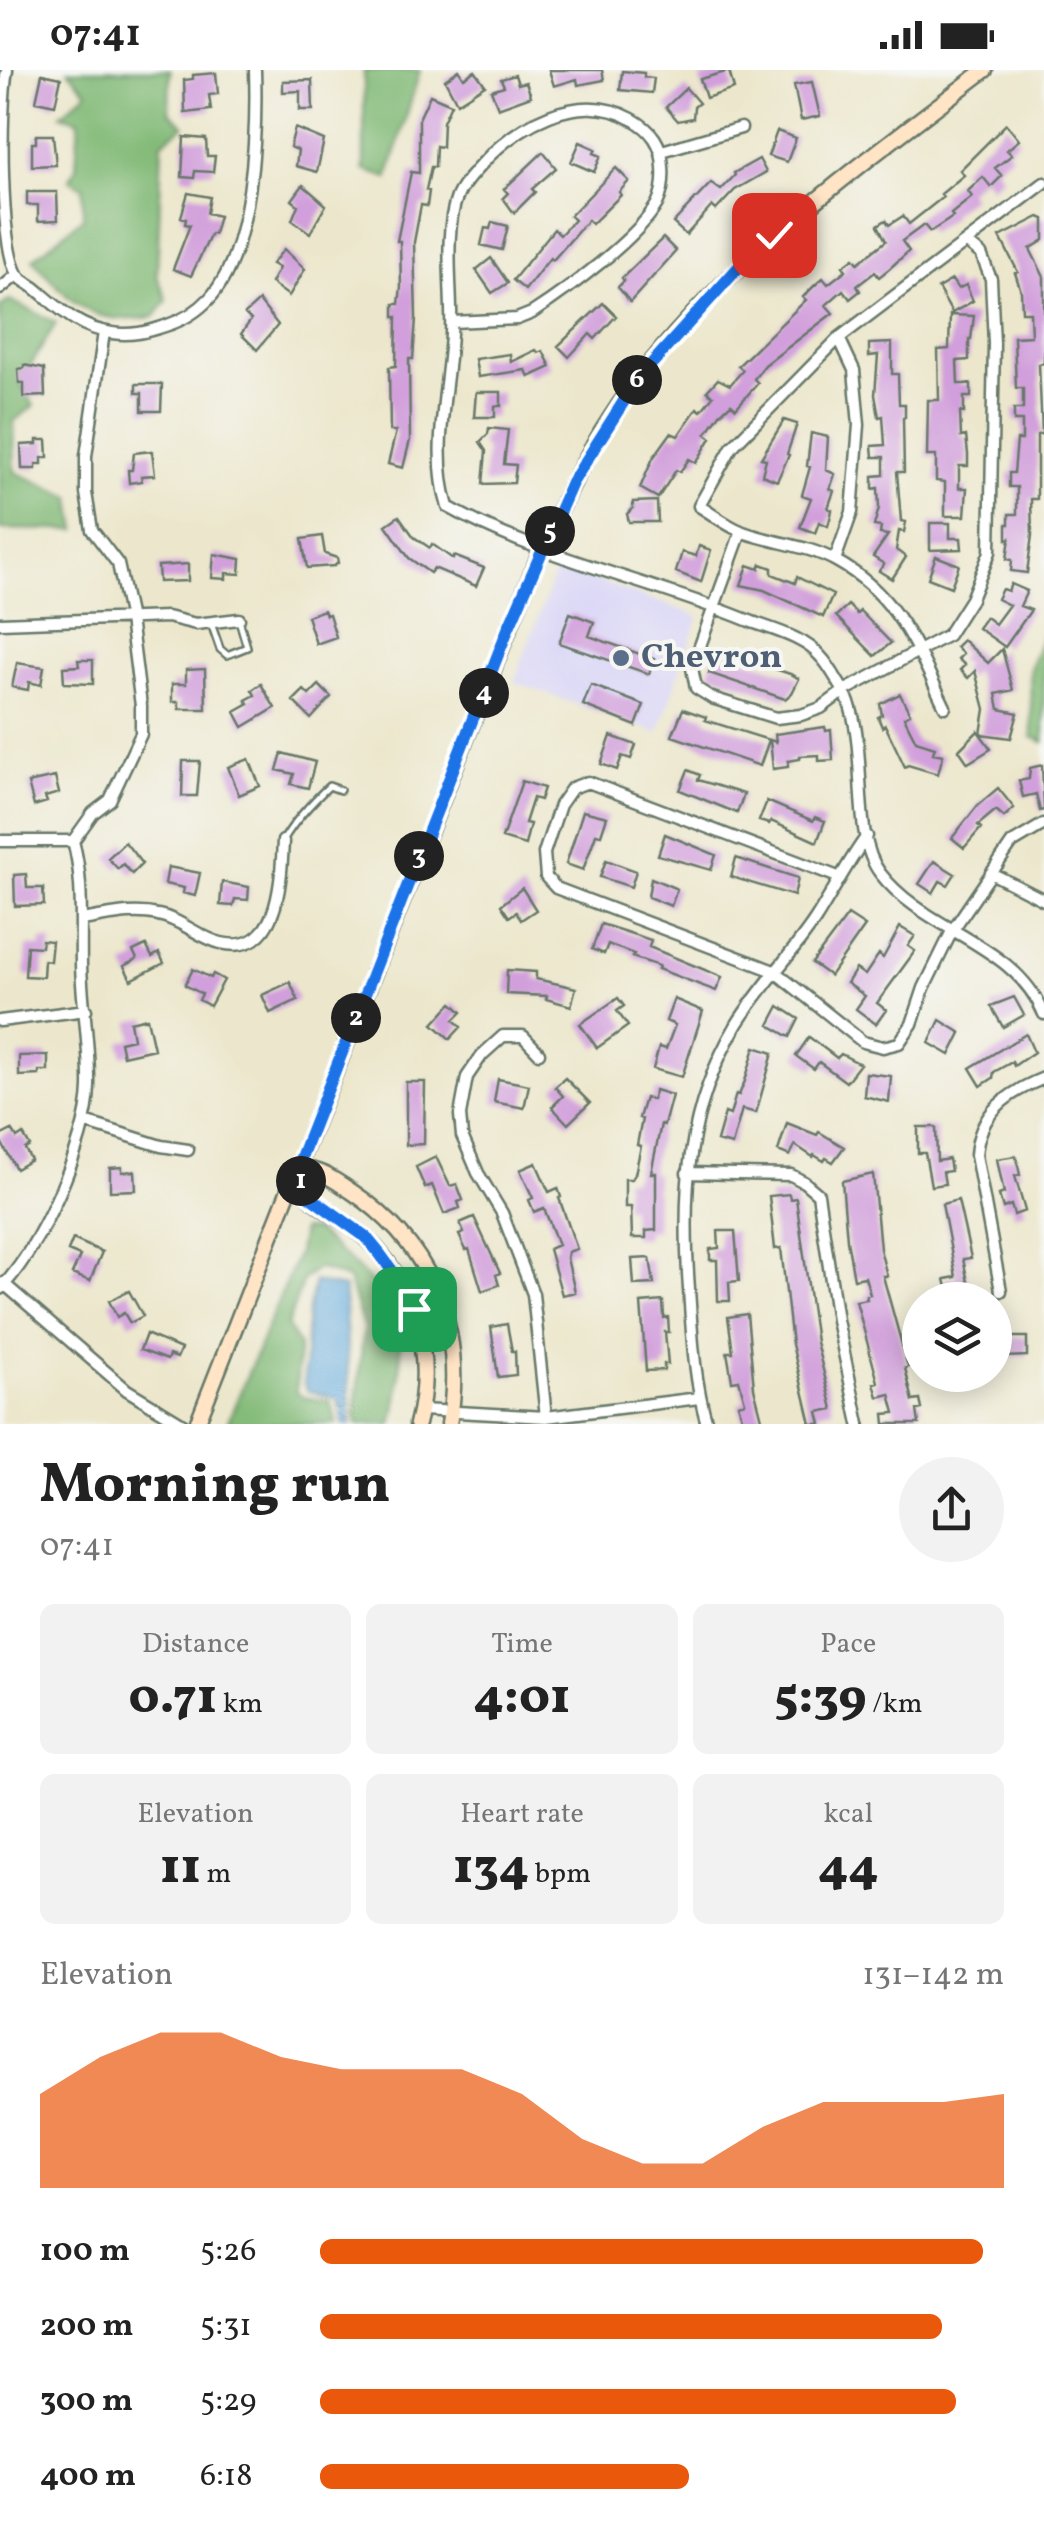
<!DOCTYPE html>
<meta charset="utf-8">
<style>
:root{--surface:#fff;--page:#f2f2f2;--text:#222;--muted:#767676;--accent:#ea580c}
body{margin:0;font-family:Vollkorn,serif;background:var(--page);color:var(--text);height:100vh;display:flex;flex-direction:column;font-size:38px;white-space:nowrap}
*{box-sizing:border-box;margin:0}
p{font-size:32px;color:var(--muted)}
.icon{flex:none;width:55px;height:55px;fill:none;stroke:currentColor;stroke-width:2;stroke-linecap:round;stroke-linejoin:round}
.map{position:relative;height:1354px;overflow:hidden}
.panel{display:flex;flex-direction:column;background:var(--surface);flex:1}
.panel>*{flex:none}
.controls{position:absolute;left:902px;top:1212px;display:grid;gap:20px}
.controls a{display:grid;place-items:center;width:110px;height:110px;border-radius:50%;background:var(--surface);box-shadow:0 5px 25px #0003;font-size:50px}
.pin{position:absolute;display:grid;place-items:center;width:85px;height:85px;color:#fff;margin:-42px;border-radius:20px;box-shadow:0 5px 15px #0006}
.km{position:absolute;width:50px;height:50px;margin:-25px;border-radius:50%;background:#222;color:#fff;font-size:28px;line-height:50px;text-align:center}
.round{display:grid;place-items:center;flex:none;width:105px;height:105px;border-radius:52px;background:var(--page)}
.overview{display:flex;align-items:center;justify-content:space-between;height:170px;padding:0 40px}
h1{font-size:55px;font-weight:800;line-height:75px}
.stats{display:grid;grid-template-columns:repeat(3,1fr);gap:15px;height:170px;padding:10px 40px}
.stats div{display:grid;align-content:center;border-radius:15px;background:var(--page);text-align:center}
.stats b{font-size:50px;font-weight:800}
.stats small{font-size:28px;font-weight:400}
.stats p{font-size:28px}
.chart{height:280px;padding:20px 40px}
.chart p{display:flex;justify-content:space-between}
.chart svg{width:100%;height:180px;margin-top:10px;fill:var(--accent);opacity:.7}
ul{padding:0 40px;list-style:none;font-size:32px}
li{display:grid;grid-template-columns:160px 120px 1fr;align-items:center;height:75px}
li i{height:25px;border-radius:12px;background:var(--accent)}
.status{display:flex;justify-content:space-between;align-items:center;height:70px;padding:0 50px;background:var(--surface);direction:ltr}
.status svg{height:28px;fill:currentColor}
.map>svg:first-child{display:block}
.built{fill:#dad6f7}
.forest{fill:#82ba77;stroke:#507c56;stroke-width:2.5}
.water{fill:#65abdb;stroke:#427488;stroke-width:2.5}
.building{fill:#d19fdb}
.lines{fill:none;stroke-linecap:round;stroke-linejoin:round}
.lane-casing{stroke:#677869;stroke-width:10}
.street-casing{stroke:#677869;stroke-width:15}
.secondary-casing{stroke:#677869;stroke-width:19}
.lane{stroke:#fff;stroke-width:5}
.street{stroke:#fff;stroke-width:10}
.secondary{stroke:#ffe4c6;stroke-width:14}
.route-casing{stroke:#fff;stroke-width:20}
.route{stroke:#1a73e8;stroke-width:12}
.service-dot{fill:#5c6f8a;stroke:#f6f6f2;stroke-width:4}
.labels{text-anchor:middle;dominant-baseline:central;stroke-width:8;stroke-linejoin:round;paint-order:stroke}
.service-label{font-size:35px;font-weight:bold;fill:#4e5e75;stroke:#f6f6f2;text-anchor:start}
</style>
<div class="status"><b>07:41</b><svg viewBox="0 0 49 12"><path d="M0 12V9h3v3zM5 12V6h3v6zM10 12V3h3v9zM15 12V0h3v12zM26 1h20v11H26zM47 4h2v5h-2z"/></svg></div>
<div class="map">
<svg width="1044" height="1354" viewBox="0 0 1044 1354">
<rect width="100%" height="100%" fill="#f6f6f2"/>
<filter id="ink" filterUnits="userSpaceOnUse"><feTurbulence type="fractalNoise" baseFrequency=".01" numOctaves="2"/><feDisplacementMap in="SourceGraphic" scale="20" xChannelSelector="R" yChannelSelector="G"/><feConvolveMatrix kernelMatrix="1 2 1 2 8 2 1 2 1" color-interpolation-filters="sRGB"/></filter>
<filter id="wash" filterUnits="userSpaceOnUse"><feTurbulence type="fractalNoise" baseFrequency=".0048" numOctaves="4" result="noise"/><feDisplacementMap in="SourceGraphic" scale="40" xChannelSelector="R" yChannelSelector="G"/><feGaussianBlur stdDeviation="2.25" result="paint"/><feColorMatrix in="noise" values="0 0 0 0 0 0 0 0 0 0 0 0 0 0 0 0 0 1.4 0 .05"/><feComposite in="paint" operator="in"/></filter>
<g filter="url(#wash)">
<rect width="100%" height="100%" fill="#ece7cc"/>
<path class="built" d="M557 497 699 546 658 663 514 612Z"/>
<path class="forest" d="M68 0H170L169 42 184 56 162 72 157 206 167 230 154 247C88 256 73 234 33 189L83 148V117L70 110 76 97 79 50 61 45 87 22Z
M364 0H420L388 108 364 100Z
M10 230 56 253 20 313 34 336 14 351 15 402 71 427 77 460 0 459V237Z
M1044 563V672L1032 667 1030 599Z
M302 1160H314C339 1182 388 1219 397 1253 404 1281 399 1326 392 1354H357L356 1335 364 1258 348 1209 318 1198 303 1210 287 1256 299 1276 296 1322 303 1327 330 1331 337 1354H227L298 1183Z"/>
<path class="water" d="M314 1212 344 1218 351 1354H343L342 1339 336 1328 308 1321 304 1315 307 1244Z"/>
<g id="blocks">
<path class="building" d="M459 0 464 8 475 1 485 15 457 33 445 10Z
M549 0H602L604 10 578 15 577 9 554 16Z
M622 1 644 3V7L654 8 652 23 620 20Z
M729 1 734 19 706 28 700 9Z
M216 3 218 24 209 25 211 40 185 43 184 10 193 9V5Z
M42 4 61 8 55 35 36 31Z
M515 5 518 14 526 12 531 26 498 38 491 20 504 16 501 9Z
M312 10 313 40H300V21L283 22V11Z
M812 12 820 46 801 50 794 15Z
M686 18 699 33 694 37 693 48 678 51 666 37Z
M430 25 451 34 443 52 442 77 436 76 435 97H431L426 120 429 121 427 136 421 135 414 172 416 248 413 289H409L410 370 403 398 388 394 396 361H390L389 297 396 296 397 247H394V234H399L401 217 400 171H397L411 102 419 103V49Z
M1006 54 1019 70 1007 80 1012 85 995 98 1002 106 991 117 983 107 968 121 972 127 951 144 953 147 930 162 924 155 902 171 909 181 889 199 879 207 875 202 857 216 860 221 850 229 843 220 826 235 833 243 765 295 754 309 758 313 736 338 731 334 720 344 706 364 711 368 696 393 689 389 680 402 676 400 658 428 640 418 653 388 671 363 678 366 697 338 701 341 713 326 707 321 718 309 730 315 743 300 738 296 806 230 803 227 814 216 823 208 828 214 846 200 843 196 854 188 858 193 886 171 878 155 886 150 889 155 903 146 909 154 943 127 941 124 964 105 960 100Z
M295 58 324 70 317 102 296 96 298 80 290 77Z
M777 61 796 68 787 92 768 86Z
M36 65H53L56 95 32 96V73H36Z
M184 67 206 69 207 86H215L213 102 195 101 194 108 182 107Z
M580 72 596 79 594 83 601 86 594 102 571 92Z
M543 82 556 98 532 119 535 122 514 143 503 128 508 123 504 119Z
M759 89 766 102 735 120 716 140 712 136 686 165 673 153 711 113 721 120 735 105 734 103Z
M616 98 629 111 619 122 621 125 592 154 588 150 553 190 550 188 525 220 513 210 554 159 560 165 574 150 570 146Z
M303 115 326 135 310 163 292 150 298 135 292 130Z
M27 122H57L58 150 38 151V135H27Z
M188 123 210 127 207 143 219 146 214 164H211L191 206 173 199 190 155 185 154 186 149 181 147Z
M1039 147 1044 149V170L1030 179 1044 207V293L1039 294 1042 364 1037 365V429H1031L1032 465 1027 503 1011 501 1012 490 1007 489 1010 468 1007 469V454H1009V444H1017V417H1009V403H1014L1017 370H1022V351H1014V339H1023V318H1016L1014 267 1031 266 1030 242H1022L1021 221 1015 203 1018 202 1000 167Z
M492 152 508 156 502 180 481 175 485 158 490 159Z
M663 168 676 181 630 232 618 217 624 211 622 208Z
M284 179 305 199 289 226 271 213 279 198 272 194Z
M491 188 508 213 492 223 476 200Z
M952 210 958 219 966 215 973 231 952 243 938 218Z
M259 231 278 255 257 280 241 264 251 250 245 244Z
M603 233 616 246 595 269 590 264 569 287 558 276Z
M950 245 974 246 971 269H969V290L957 291 958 314H971V327H964V343L960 342 961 367 966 366 968 384V396H959V418H967L965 446H945V412L936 411V386H927L928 330H939L938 280 949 279Z
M892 273V304H898L899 334H905V347L903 348 904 402H897L901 451 906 452 904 462 899 461 896 480 906 487 892 509 879 501 884 494 873 487 888 465 880 464 881 457 874 456 879 438 878 418 873 419V406L884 405V387H873L872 376 885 375 883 346 879 347 875 325 878 285 869 286V274Z
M536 280 538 283 543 281 551 297 529 307 526 300 478 307 475 289 510 284 511 292Z
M24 295 44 299 45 326 24 327V313H19L18 299 24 298Z
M136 314H162L161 341H142V323H136Z
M476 322H501V336H495V347H474Z
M784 350 797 354 787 384 789 385 777 411 762 405 766 389 761 388Z
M489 358 508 360 504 394 516 395 514 413 483 414 486 381 480 372 488 364Z
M811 363 828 367 826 400 835 404 830 419 834 421 828 438 832 440 831 445 828 456 819 452 815 463 800 457 811 428 802 425 810 397 807 396Z
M37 370H47L48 387 42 388V394H36V399H22L21 375 37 374Z
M152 381 155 405 141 406 142 411 129 413 128 400H132L134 383Z
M657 431 658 452H629L627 444 633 438V432Z
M399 446 414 467 430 478 432 474 453 489 454 486 484 498 476 516 434 498 430 503 409 488 386 455Z
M930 453H950V468H961L962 479 930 480Z
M322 466 325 484 337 488 338 493 334 496 307 498 302 469Z
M699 476 711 480 701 512 676 502 682 482 696 486Z
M214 484 241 489 240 504 226 503V509L212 508Z
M936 486 959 495 951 517 928 508Z
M188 494V511L159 512 158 496Z
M761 494 772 498V504L795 513 797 507 833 525 823 547 764 520 741 515 748 495 759 499Z
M1011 514 1027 521 1020 536 1031 540 1005 577 978 558 986 547 995 554 1009 535 997 529 1002 519 1008 521Z
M848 535 857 544 860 541 891 573 875 586 836 546Z
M324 540 326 545 329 544 336 567 316 574 307 546Z
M570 543 594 552 589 566 654 589 649 604 559 573Z
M963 570 988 593 1002 579 1013 620 996 624 999 639 1018 643 1011 668 981 664 985 639 975 601 968 608 960 600 965 595 958 589 963 584 956 577Z
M716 579 793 605 799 609 792 623 785 629 709 603Z
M78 590H93V614L64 613 63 597 79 596Z
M17 593 44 597 41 615 29 612 28 620 12 617Z
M205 599 206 639H179V632H172V614H186V600Z
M261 614 275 638 243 657 235 642 249 634 246 630 255 625 252 620Z
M319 615 331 627 311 649 293 631 304 620 309 625Z
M591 615 644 635 636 656 583 635Z
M900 624 910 644 904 647 916 671 935 677 933 683 943 685 938 704 908 695 905 697 885 655 882 657 878 647 882 645 880 634Z
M683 639 706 647 705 650 769 670 760 696 672 666Z
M825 657 826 661 831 660 833 690 819 691V685L800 686V689L788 691V697L773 699 770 670 776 672 775 664Z
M978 661 991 679 968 693 959 680Z
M611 666 636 675 631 689 622 686 617 700 601 694Z
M282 683 315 692 308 718 291 714 294 704 277 700Z
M249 689 260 716 239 725 228 697Z
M183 691H200L197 726H182Z
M1042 695 1044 740 1040 741 1036 724 1023 727 1019 711 1029 709 1030 698Z
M688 700 700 705 698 710 744 724 737 743 680 720Z
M55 707 59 723 45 727 47 732 34 736 28 713Z
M522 711 544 718 540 730 533 728 525 753 530 754 525 775 502 768Z
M998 718 1014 738 1004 747 996 740 978 755 981 758 964 778 952 768 978 735Z
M767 731 813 751 815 747 825 751 817 772 771 751 769 754 759 751Z
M583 741 607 747 601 765 596 764 583 800 566 794Z
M665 764 716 785 711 800 658 785Z
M125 772 142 794 132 804 123 794 118 799 108 788Z
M736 788 798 808 794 826 731 807Z
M606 790 636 801 631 817 600 807Z
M934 791 955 804 948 815 940 811 933 823 919 814Z
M168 797 200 803 195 826 183 823 184 818 165 814Z
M26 804 27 818H43L44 835 15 836 14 805Z
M651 808 677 819 671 836 648 827Z
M222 812 249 817 248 830 235 829 233 836 220 835Z
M522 818 536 840 521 850 516 842 509 847 501 835Z
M848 845 865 856 830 906 812 893Z
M601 854 651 870 649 877 722 907 716 921 658 899 659 896 632 887 634 884 608 874 604 884 592 879Z
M900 857 915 866 908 876 915 881 877 933 886 940 876 954 856 939 865 926 847 913 856 899 865 905 879 884 883 888Z
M42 870 52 871 50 891 44 890 43 907 25 906 27 876 41 877Z
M146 875 152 887 159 883 164 893 131 910 124 896 137 889 133 881Z
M193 899 211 908 213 904 224 910 210 936 199 930 202 924 185 915Z
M507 900 536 902V909L576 918 571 936 546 929 547 926 506 924Z
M290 912 298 930 270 943 262 925Z
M1014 927 1024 945 1003 957 991 936Z
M618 928 624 936 617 941 628 956 597 978 580 954Z
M674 929 703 941 682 1007 653 999 659 977 666 979 675 955 666 951Z
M452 933 462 942 454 950 461 957 450 969 433 954Z
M779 936 799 949 790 967 769 955Z
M147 948 154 979 123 986 120 972 133 969 130 952Z
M940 950 961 963 950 985 929 973Z
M1026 964 1034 982 1014 996 1012 992 994 1002 993 1008 981 1016 970 998Z
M809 967 837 988 841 984 860 994 846 1012 819 992 814 999 796 986Z
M755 977 773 983 756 1043 742 1039 732 1075 717 1071 725 1043 730 1045 736 1024 739 1025 745 1011Z
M48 985V1001H39V1005L19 1006V986Z
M866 1003 891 1006 889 1032 864 1026Z
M565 1008 590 1033 568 1054 552 1037 563 1026 555 1017Z
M498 1009 529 1015 524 1038 494 1032Z
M406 1012H425L424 1074 406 1075Z
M655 1020 672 1025 664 1055 661 1054 651 1103H656V1160L646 1161V1168H632L631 1137H625V1109H632L635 1104 641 1076 637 1075 642 1049 639 1048 645 1028 652 1030Z
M787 1053 817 1065 819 1062 844 1077 833 1092 826 1088 824 1091 814 1085 813 1087 795 1075 790 1086 778 1081Z
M918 1057H936L937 1091 949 1089 951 1101 943 1102 945 1114 931 1116 925 1083H918Z
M12 1060 17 1068 23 1064 30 1076 25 1079 31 1090 16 1099 0 1070V1066Z
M1016 1086 1020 1105 1015 1106 1025 1141 1014 1145 1011 1135 1003 1138 999 1125 1004 1123 997 1089Z
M436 1087 450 1116 457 1114 463 1130 458 1132 460 1138 444 1144 432 1115 425 1118 416 1097Z
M536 1093 549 1122 558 1118 561 1127 559 1128 577 1179 568 1182 567 1188 575 1222 562 1225 549 1179 558 1175 544 1138 534 1142 529 1130 533 1128 520 1100Z
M122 1097V1102L135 1101 136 1120 110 1121V1098Z
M873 1104 880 1179 887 1206H883L908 1297 905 1298 913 1331 920 1330 922 1339 917 1340 919 1354H885L884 1344 895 1343 890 1324 878 1327 874 1313 878 1312 856 1231 867 1229 866 1225 870 1224 865 1207 854 1209 847 1170 842 1111Z
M789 1124 790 1129 796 1128 816 1272 833 1339 818 1342 821 1354H811L792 1274 781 1178 775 1179 769 1126Z
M958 1130 971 1188 963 1189 972 1230H950L945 1209 956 1207 942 1134Z
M474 1147 500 1203 496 1205 499 1215 482 1221 469 1179 466 1180 459 1165 464 1163 460 1153Z
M718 1161H735L739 1211 729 1212 730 1231H718L717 1190H710V1179L719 1178Z
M73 1169 102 1182 90 1211 72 1204 80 1186 68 1181Z
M650 1188 654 1214 634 1215 632 1189Z
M129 1221 143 1246 130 1253 124 1243 117 1247 109 1231Z
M663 1231 664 1248 668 1247 669 1262H665L668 1294H664V1300L646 1301 641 1233Z
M747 1244 754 1318 762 1349 744 1354 738 1334 745 1332 739 1310 732 1311 727 1282H733L728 1247Z
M507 1254 512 1281H515L516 1305 498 1307 491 1257Z
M995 1262 1012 1267H1027V1286L1004 1287V1281L995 1278Z
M146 1264 181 1279 177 1288 169 1285 167 1290 140 1280Z"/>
</g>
</g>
<g filter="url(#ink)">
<use href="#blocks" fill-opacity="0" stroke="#677869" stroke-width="2.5"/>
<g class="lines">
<defs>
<path id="lane" d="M211 553 220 579 227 585 247 577 239 550
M284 769C296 749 312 732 329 716L340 720"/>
<path id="street" d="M7 0C0 38 0 173 17 204 21 210 29 214 35 218 60 239 78 258 112 263 131 266 147 262 165 256 181 251 198 241 210 228 253 180 257 62 255 0
M662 81 741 58
M966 172 1044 113
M0 219 17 205
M452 252 517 249 532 243C567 220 637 169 657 134 663 122 664 110 663 97 662 74 652 60 632 49 578 19 516 55 479 97 471 106 462 115 457 127 443 164 453 224 451 264 448 320 431 382 448 437 541 489 649 510 747 550 770 559 805 567 821 587 829 595 836 609 842 618 872 667 848 761 880 803 925 862 1014 872 1044 944
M741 462 692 598 696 618 712 628 776 648 801 645 821 638 844 621 948 565 971 529 990 482 994 274 991 209 981 184 966 172 839 268 732 377 699 436C714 445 730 458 746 463 775 473 810 476 836 491 898 525 916 577 945 637
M835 490 852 442 859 355 854 300 839 268
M0 553 167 547 196 554 239 549
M0 771H73
M73 771 93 743 110 730 141 664V636L130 549 118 494 92 460 86 423V386L104 262
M991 803 1044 830
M838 807 588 712 572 718 560 735 544 783 546 807 556 818 774 901 863 972 883 977 899 973 912 954 924 918 952 861 1012 773 1044 754
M81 850C108 846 132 839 158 845 181 849 199 868 221 873 280 887 281 808 283 771
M0 951 86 940
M539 983 523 966H503L482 985 467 1007 460 1045 462 1066 478 1103 502 1143 533 1224 546 1347
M85 1052 161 1076 188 1080
M687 1103 791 1105 804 1112 818 1124 837 1250 859 1354
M3 1213 127 1320 183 1354
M0 1219C39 1181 88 1072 89 1017 90 976 82 935 81 894 80 853 84 810 73 771
M1001 1221 976 1085C979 1043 1007 1023 1044 1008
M421 1340 546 1347 699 1328
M707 1354C694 1310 692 1264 689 1219 682 1121 686 1040 737 954 760 917 791 886 815 850 833 822 847 793 867 766"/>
<path id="secondary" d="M296 1100C320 1098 331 1108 351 1121 431 1174 466 1259 449 1354
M296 1100C299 1107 301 1116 305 1122 314 1135 352 1154 366 1168 416 1216 435 1287 417 1354
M197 1354 509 559C544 472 580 384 638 309 733 185 862 94 985 0"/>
</defs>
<use href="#lane" class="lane-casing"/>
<use href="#street" class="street-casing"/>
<use href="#secondary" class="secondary-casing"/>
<use href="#lane" class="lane"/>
<use href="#street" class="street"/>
<use href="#secondary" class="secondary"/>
</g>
</g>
<g class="lines" filter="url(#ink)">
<defs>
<path id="route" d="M414 1239 406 1220 380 1184 366 1167 306 1124 296 1100 508 559 572 413 638 309 738 198 774 165"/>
</defs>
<use href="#route" class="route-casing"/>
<use href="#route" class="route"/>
</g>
<circle class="service-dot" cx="621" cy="588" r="10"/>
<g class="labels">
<g class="service-label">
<text x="641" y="588">Chevron</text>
</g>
</g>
</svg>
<div class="controls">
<a><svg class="icon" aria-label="layers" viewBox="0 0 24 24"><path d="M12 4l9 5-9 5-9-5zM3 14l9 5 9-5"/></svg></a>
</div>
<div class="pin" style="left:414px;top:1239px;background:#1e9e55"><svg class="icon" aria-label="arrive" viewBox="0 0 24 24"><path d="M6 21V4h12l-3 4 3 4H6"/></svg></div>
<div class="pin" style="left:774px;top:165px;background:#d93025"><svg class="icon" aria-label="check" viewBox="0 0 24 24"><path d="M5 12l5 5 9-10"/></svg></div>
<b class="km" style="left:301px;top:1111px">1</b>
<b class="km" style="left:356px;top:948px">2</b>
<b class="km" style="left:419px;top:786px">3</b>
<b class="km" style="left:484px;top:623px">4</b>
<b class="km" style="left:550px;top:461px">5</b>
<b class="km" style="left:637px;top:310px">6</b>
</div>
<section class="panel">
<div class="overview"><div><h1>Morning run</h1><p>07:41</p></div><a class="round"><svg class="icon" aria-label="share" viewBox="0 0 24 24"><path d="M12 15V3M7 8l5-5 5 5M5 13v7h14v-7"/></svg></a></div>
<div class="stats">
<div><p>Distance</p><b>0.71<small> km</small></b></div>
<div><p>Time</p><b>4:01</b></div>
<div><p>Pace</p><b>5:39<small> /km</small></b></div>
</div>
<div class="stats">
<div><p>Elevation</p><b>11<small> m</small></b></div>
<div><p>Heart rate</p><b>134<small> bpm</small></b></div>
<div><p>kcal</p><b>44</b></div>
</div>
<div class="chart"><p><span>Elevation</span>131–142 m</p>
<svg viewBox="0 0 160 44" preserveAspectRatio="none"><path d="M0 44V21L10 12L20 6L30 6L40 12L50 15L60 15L70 15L80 21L90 32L100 38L110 38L120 29L130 23L140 23L150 23L160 21V44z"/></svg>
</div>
<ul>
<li><b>100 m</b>5:26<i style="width:97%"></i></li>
<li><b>200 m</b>5:31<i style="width:91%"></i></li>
<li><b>300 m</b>5:29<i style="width:93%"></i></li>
<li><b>400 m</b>6:18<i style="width:54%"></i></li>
</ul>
</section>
